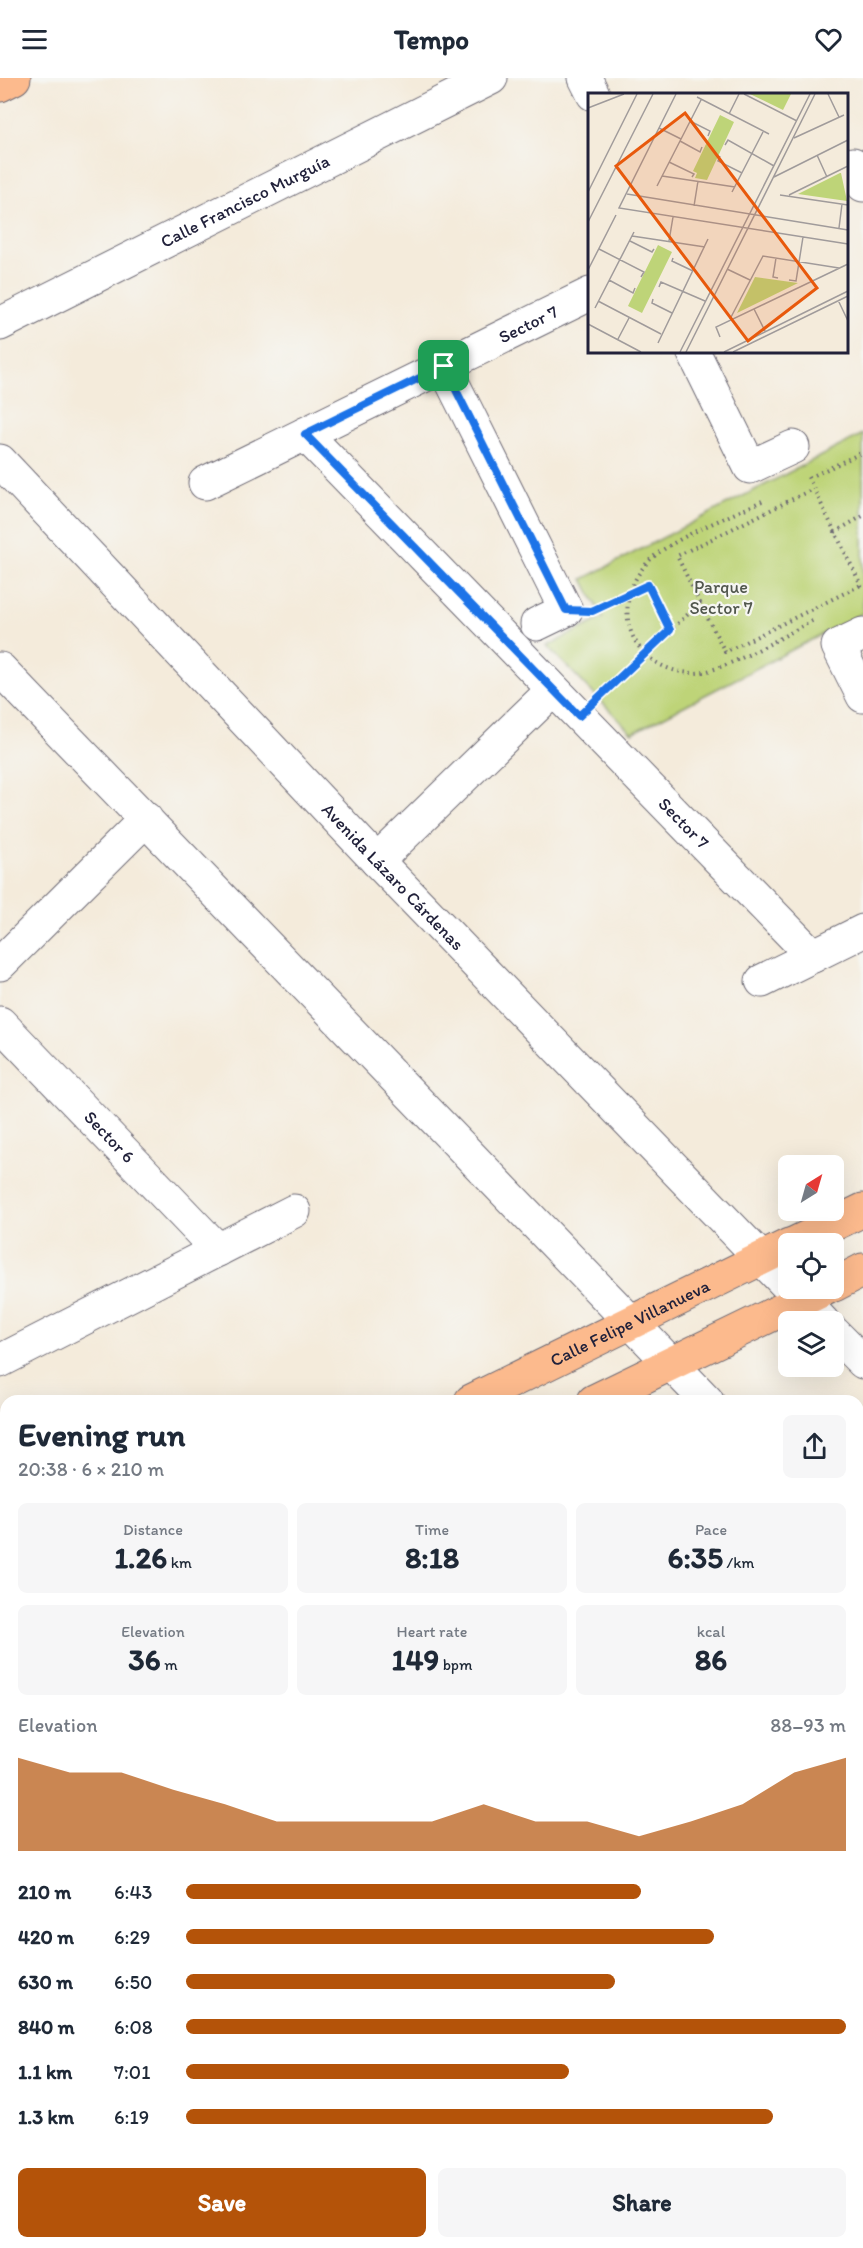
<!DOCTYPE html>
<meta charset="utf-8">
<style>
:root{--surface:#fff;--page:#f6f6f7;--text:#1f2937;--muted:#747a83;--accent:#b45309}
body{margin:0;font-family:Itim,sans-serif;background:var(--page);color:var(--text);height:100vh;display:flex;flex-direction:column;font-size:22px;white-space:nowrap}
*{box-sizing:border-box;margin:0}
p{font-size:20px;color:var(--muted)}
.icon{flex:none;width:33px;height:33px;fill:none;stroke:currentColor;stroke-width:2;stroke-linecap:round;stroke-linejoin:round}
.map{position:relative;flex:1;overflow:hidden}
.panel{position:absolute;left:0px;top:1317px;width:864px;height:854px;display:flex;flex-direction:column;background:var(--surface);border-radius:18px 18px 0 0;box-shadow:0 6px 24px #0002}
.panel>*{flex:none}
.needle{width:39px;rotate:37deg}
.controls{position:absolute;left:778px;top:1077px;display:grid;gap:12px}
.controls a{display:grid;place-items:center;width:66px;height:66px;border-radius:9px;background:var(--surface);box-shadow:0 6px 24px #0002;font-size:30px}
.pin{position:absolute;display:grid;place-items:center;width:51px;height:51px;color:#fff;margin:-26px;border-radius:12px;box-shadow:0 3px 9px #0006}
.round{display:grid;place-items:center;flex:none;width:63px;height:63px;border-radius:9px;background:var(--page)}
.head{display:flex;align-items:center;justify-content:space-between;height:102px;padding:0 18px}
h1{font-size:33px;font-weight:800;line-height:45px}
.figures{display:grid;grid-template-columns:repeat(3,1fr);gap:9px;height:102px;padding:6px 18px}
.figures div{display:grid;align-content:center;border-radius:9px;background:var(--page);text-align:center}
.figures b{font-size:30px;font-weight:800}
.figures small{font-size:16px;font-weight:400}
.figures p{font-size:16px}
.chart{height:168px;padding:12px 18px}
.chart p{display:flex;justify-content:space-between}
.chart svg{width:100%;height:108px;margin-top:6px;fill:var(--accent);opacity:.7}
.primary-button{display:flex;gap:12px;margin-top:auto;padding:12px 18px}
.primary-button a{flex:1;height:69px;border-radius:9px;background:var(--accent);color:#fff;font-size:24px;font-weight:800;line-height:69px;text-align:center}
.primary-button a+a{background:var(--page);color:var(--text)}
ul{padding:0 18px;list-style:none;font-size:20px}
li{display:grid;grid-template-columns:96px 72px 1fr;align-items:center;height:45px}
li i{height:15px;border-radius:8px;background:var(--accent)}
header{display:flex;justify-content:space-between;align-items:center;height:78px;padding:0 18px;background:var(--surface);font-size:27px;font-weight:800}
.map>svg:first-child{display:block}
.green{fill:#bed478;stroke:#707b5a;stroke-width:1.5}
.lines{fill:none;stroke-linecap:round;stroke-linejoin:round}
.minor-casing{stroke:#6c6873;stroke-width:35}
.major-casing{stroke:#6c6873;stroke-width:35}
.highway-casing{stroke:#6c6873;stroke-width:35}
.path{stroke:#6c6873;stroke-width:4;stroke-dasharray:1.5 4.5;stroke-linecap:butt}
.minor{stroke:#fff;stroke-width:33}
.major{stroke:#fcba8d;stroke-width:33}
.highway{stroke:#fcba8d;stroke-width:33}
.route-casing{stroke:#fff;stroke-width:12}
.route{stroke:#1a73e8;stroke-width:8}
.labels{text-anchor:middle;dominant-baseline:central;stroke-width:4.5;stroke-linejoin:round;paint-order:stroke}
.street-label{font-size:18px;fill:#22223b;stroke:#f6f6f2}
.park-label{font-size:18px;fill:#51574d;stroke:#f6f6f2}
.inset-road{fill:none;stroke:#a09b9b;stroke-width:1.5}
.view{fill:#e8590c;fill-opacity:0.15;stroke:#e8590c;stroke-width:3}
.inset-edge{fill:none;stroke:#22223b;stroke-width:3}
</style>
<header><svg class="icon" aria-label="menu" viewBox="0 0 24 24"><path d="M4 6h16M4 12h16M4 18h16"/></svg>Tempo<svg class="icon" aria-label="heart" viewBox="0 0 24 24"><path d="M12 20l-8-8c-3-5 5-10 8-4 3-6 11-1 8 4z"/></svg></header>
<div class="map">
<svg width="863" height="2170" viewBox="0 0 863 2170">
<rect width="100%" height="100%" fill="#f6f6f2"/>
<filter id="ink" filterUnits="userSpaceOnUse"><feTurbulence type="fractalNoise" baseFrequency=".0167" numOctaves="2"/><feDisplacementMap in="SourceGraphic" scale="12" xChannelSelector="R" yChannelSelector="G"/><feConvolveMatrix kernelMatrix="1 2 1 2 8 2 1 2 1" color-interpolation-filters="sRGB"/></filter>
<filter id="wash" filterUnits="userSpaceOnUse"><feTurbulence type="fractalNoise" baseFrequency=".008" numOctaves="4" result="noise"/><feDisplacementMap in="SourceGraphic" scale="24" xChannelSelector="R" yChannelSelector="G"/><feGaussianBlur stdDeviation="1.35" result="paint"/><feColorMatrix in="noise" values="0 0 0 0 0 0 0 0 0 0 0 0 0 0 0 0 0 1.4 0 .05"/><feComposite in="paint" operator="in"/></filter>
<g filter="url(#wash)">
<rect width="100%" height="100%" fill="#f4ebdb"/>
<path class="green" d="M863 356V535L632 655 547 568 603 540 583 501Z"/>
</g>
<g filter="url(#ink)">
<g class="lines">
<defs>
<g id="minor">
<path d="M585 0 593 16"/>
<path d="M853 86 863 107"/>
<path id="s1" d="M0 246 491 0"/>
<path d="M693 273 750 389 793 369"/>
<path d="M444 288 566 532 537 546"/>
<path id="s2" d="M305 356 813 878"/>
<path id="s3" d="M0 383 377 783 789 1209"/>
<path id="s4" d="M205 405 590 216"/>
<path d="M863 556 838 568 863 618"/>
<path d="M0 591 707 1323"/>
<path d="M377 783 553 612"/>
<path d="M0 886 146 741"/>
<path d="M762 903 863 853"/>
<path id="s5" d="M0 945 218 1172"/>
<path d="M791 1210 823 1244"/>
<path d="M834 1255 863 1284"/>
<path d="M0 1283 294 1133"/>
<path d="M858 1481 863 1486"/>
<path d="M858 1826 863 1831"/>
<path d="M858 1869 863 1865"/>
<path d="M0 1892 6 1889"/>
<path d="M858 2078 863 2079"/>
<path d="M0 2164 36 2170"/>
<path d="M196 2170 198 2164"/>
</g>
<g id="major">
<path d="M793 1166 863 1132"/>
<path d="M834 1207 863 1192"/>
<path id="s6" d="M471 1323 789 1167"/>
<path d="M594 1323 827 1210"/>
<path d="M0 1556 6 1553"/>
<path d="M0 1616 6 1613"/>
</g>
<path id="highway" d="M0 7 14 0"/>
</defs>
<use href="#minor" class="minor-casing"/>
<use href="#major" class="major-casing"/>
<use href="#highway" class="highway-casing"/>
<path class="path" d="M815 397 863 374
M808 399 863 511
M762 423C731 438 669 461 647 485 606 531 633 594 694 595 723 595 786 556 814 542
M835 454 863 438
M700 525 677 478 813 411
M599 530 648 507 670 552
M603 615 700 525 725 574 861 507"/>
<use href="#minor" class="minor"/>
<use href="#major" class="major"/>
<use href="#highway" class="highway"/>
</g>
</g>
<g class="lines" filter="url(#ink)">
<defs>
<path id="route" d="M444 288 566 532 592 533 648 507 670 552 579 638 305 356Z"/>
</defs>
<use href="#route" class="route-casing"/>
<use href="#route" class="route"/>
</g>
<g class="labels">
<g class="street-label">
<text stroke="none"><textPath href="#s1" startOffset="274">Calle Francisco Murguía</textPath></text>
<text stroke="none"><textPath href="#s4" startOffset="360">Sector 7</textPath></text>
<text stroke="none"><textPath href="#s2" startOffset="543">Sector 7</textPath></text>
<text stroke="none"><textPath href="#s3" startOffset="572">Avenida Lázaro Cárdenas</textPath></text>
<text stroke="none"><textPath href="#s5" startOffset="158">Sector 6</textPath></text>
<text stroke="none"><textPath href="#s6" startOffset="177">Calle Felipe Villanueva</textPath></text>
</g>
<g class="park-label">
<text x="721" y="509">Parque<tspan x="721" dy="21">Sector 7</tspan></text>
</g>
</g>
<g transform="translate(588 15)">
<rect width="260" height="260" fill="#f4ebdb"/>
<path d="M162 1H203L195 17ZM132 22 146 29 119 87 107 85 109 80 105 78ZM253 80 259 108 210 101 252 80ZM70 152 84 159 54 220 40 213ZM167 184 210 190 149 220Z" fill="#bed478"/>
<path class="inset-road" d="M88 1 31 115 260 151M156 1 209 28M240 1 251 24M109 4 181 41M0 15 36 1M141 21 151 1M102 28 122 38 120 43M71 35 93 46M206 45 256 22M92 48 112 59 114 54M137 52 140 47 186 73M229 62 239 84M132 63 130 68 154 80M81 69 106 81 104 84M74 83 147 94M186 84 260 47M69 93 113 7M0 99 49 1M144 99 175 39M39 101 260 137M192 102 260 112M201 102 260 73M106 113 110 88M0 129 65 1M251 135 254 111M44 143 117 154M42 148 64 159 66 156M81 148 85 124M11 156 56 179 53 184M85 165 84 168 105 178M188 165 185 184 190 185M139 176 162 187M0 177 28 122M21 187 45 200 47 195M201 187 208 188 215 144M71 194 73 189 117 208M65 206 64 210 84 220M250 207 260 228M10 208 73 241M7 215 46 139M166 216 177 238M142 226 175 163 251 175M0 231 53 259M132 244 128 234 260 171M30 246 41 225M70 250 120 146M92 259 222 1M98 259 227 1M136 259 260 198M145 259 260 203"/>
<path class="view" d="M97 20 229 195 160 248 28 73Z"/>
<rect width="260" height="260" class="inset-edge"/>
</g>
</svg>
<div class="controls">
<a><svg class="needle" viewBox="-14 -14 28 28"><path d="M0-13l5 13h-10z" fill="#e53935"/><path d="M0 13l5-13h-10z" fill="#747a83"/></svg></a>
<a><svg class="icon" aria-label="locate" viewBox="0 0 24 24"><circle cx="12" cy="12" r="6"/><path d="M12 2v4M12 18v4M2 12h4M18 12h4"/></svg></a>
<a><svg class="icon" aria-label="layers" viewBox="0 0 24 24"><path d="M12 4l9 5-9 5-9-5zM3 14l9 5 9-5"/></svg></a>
</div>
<div class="pin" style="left:444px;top:288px;background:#1e9e55"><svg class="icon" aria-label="arrive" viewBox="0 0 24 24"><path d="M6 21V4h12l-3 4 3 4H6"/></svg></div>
<section class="panel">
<div class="head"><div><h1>Evening run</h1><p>20:38 · 6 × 210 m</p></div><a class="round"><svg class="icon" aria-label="share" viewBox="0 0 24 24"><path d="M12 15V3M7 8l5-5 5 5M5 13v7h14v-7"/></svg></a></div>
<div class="figures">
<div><p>Distance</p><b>1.26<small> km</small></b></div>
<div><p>Time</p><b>8:18</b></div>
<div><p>Pace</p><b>6:35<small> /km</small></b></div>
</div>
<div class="figures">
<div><p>Elevation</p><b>36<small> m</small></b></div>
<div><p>Heart rate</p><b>149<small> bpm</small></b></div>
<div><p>kcal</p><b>86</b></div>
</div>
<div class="chart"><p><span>Elevation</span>88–93 m</p>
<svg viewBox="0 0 160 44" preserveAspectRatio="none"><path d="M0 44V6L10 12L20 12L30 19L40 25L50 32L60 32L70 32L80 32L90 25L100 32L110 32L120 38L130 32L140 25L150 12L160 6V44z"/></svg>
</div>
<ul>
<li><b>210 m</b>6:43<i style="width:69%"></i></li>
<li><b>420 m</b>6:29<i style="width:80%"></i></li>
<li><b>630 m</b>6:50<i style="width:65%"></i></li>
<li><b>840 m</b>6:08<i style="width:100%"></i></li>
<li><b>1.1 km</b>7:01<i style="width:58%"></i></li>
<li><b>1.3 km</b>6:19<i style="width:89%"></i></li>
</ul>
<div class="primary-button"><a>Save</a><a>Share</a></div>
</section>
</div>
